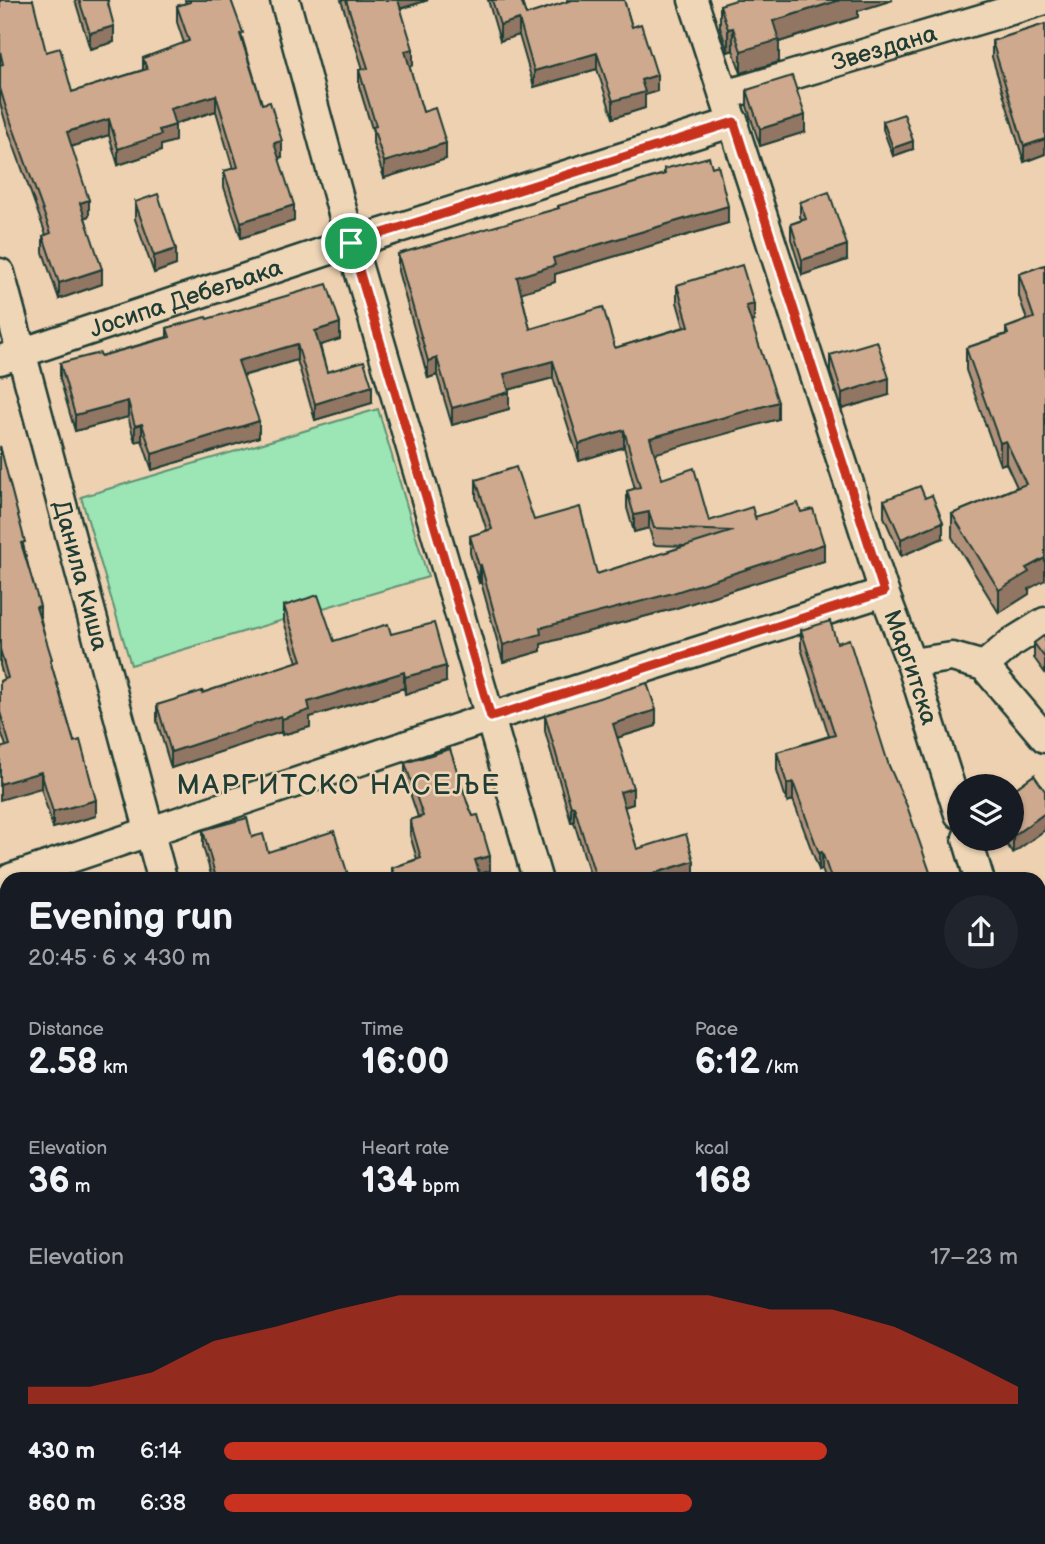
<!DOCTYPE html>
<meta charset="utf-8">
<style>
:root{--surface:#171b24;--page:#20242c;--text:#f1f3f6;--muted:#9ea1a6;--accent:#c8321e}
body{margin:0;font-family:"Balsamiq Sans",sans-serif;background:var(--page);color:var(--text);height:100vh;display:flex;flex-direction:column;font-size:26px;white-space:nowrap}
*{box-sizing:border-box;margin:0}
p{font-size:23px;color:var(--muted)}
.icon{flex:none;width:38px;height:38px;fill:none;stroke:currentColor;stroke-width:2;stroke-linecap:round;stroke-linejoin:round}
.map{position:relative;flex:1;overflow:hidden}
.sheet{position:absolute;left:0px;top:872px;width:1046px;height:674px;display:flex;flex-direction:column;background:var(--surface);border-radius:21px 21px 0 0;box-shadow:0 2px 5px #0004}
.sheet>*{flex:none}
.buttons{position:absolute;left:947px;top:774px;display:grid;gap:14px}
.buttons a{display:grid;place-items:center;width:77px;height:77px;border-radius:50%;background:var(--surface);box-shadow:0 2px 5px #0004;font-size:35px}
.pin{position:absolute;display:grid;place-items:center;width:60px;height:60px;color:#fff;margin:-30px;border:4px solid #fff;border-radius:50%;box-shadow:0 2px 7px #0007}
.round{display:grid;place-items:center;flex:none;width:74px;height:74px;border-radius:37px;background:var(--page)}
.headline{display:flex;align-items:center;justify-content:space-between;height:119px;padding:0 28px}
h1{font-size:38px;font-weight:800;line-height:52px}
.figures{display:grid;grid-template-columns:repeat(3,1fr);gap:10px;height:119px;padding:7px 28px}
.figures div{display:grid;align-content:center}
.figures b{font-size:35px;font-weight:800}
.figures small{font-size:19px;font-weight:400}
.figures p{font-size:19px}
.chart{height:196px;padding:14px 28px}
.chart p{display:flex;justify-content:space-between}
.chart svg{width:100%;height:126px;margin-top:7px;fill:var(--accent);opacity:.7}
ul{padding:0 28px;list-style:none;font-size:23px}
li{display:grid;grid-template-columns:112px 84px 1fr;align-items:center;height:52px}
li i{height:18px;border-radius:9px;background:var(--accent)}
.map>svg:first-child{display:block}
.green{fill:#9ce5b5;stroke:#5e9174;stroke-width:2}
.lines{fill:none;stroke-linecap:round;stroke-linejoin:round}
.minor-casing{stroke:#1f3d34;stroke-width:33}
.minor{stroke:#eed6b6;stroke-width:28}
.wall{fill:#b1917a;stroke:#1f3d34;stroke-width:2}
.shaded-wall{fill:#907663;stroke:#1f3d34;stroke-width:2}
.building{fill:#cea98e;stroke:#1f3d34;stroke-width:2}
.route-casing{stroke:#fff;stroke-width:14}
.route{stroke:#c8321e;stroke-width:9}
.labels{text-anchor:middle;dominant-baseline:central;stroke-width:5;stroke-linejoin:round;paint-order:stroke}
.street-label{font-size:24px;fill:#1f3d34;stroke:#eed6b6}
.quarter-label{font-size:28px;letter-spacing:2px;fill:#1f3d34;stroke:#eed6b6}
</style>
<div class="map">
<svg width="1045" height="1544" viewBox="0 0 1045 1544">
<rect width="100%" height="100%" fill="#eed1b1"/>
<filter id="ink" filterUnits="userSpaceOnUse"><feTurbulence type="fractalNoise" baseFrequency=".0143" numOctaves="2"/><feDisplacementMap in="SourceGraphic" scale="14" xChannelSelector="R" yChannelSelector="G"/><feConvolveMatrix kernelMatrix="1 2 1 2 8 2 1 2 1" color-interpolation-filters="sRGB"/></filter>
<g filter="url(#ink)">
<path class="green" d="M378 409 428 577 131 665 81 497Z"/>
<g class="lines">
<defs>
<g id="minor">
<path d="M285 0 351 243 537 878"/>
<path id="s1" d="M693 0 884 592 911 663 959 814"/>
<path id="s2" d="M725 95 1045 0"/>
<path id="s3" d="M0 273 162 878"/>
<path id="s4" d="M0 360 351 243 734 122"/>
<path d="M911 663 952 657 984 666 1045 738"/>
<path d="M984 666 1011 643 1045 622"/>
<path d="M967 838 979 878"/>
<path d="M11 878 491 717 884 592"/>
<path d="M1040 1068 1045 1086"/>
<path d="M0 1265 7 1262"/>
<path d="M336 1538 338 1544"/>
<path d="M719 1538 721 1544"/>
</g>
</defs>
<use href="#minor" class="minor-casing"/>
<use href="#minor" class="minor"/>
</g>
<path class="wall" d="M0 0 46 52 72 92 143 70V58L184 43 177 22V6L186 3 185 0H231L262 104 282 157 278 158 294 221 241 238 224 187V171L233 169 216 111 175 124V141L161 145V151L118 165 109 135 71 147 89 216 85 217 102 284 59 299 43 252V236L46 235 6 124 0 103Z
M75 0H108L114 42 90 49Z
M341 0H428L401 9 413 65 409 66 423 112 446 159 384 178 373 143V132L359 86V70L363 69Z
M488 0H521L526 15 567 2V0H624L632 27 657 91 645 95V108L613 118 597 69 534 87 519 35 500 41Z
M720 5 858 11V17L779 42V62L741 73 733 50 728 52 720 27Z
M1045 24V154L1024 162 992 57V41Z
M747 90 805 132 760 146 747 106Z
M883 121 913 149 893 156 883 129Z
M664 169 728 223 555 274V282L521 292 530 329 615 348 684 327 677 302V285L754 321 751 322 778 419 654 453 662 479 709 521 755 519 801 512 824 561 673 609 541 644V651L503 662 481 582 479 583 470 553V536L487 531 476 497V480L534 520 597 574 685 546 654 545 649 528 634 532 627 508V491L635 489 624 447 579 461 553 378 508 390 509 409 452 425 437 375 428 378 398 271V254L558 209V206L664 174Z
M135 202 176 265 154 273 135 219Z
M800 202 847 260 802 275 791 239V224L802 220 800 217Z
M1045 265 1029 594 999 613 952 537V514L1017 487 1006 463 1000 465 966 370V348L1006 334V328L1027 320 1019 296V274Z
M207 319 340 339 320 345 327 372 372 403 315 420 297 360 243 376 259 437 152 470 142 440 135 442 128 417 75 431 60 379V363L101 356 167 337V328Z
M830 355 889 395 842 409 830 372Z
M0 446 52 667 96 816 53 828 41 788 6 746 0 728V681L4 679 0 665Z
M884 500 943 538 901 556 884 517Z
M284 606 334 641 391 634 446 682 405 694 404 688 310 717V727L282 735 281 732 171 768 157 721V705L202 693 297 662 284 622Z
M801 630 837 643 889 766 932 878H825L822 869 819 870 793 800 787 802 777 770V752L829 736 801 648Z
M1045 635V673L1034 658V643Z
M545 715 656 726 617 738 633 804 624 807 637 849 694 877 691 878H591L574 822H571L545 731Z
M405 763 467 802 490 871 479 874 481 878H392V868L417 859 410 835V820L418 817 405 778Z
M1034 775 1013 853 1002 838H1012V791Z
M203 830 252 837 268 852 349 878H212L203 846Z
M7 1274V1393L0 1367V1276Z
M1045 1490V1527L1040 1510V1492Z
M45 1538H98L99 1544H137H47Z
M226 1538H276V1539L260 1544H228Z
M393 1538H454L441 1542 442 1544H395Z
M503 1538H571L551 1544H505Z
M610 1538H663L665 1544H612Z
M776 1538H842L843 1544H778Z
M905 1538H955L957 1544H905Z"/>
<path class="shaded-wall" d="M396 0H428L396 10Z
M840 0H893L858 11V17L779 42V62L741 73V51L773 21Z
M519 19V35L500 41V25Z
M114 26V42L90 49V33Z
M733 28V50L728 52V29Z
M413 49V65L405 68V51Z
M597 53V69L534 87V71Z
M657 75V91L645 95V108L613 118V101L641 80Z
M216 95V111L170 125V109Z
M805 115V132L760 146V129Z
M109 119V135L67 148V132Z
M175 125V141L161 145V151L118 165V149L159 130Z
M1045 139V154L1024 162V146Z
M282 141V157L274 159V143Z
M913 141V149L893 156V148Z
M446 143V159L384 178V162Z
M89 200V216L80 219V203Z
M294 205V221L241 238V222Z
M728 206V223L555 274V282L517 294V277L553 258Z
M847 245V260L802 275V260Z
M176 249V265L154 273V256Z
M102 269V284L59 299V283Z
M754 304V321L746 323V306Z
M340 323V339L315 347V331Z
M297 344V360L238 377V361Z
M437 358V375L428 378V361Z
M553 361V378L504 391V374Z
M889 378V395L842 409V393Z
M372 386V403L315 420V404Z
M509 392V409L452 425V408Z
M128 401V417L75 431V415Z
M778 402V419L650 455V438Z
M259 421V437L152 470V454Z
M142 424V440L135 442V426Z
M624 430V447L579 461V444Z
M1006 441V463L1000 465V443Z
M649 512V528L634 532V515Z
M943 522V538L901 556V539Z
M824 544V561L673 609 541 644V651L503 662V645L540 628Z
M1045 558V580L1029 589V594L999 613V590L1026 568Z
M481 565V582L479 583V566Z
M40 606V622L36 607Z
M446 666V682L405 694V677Z
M404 672V688L310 717V727L282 735V719L308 702Z
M656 710V726L613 739V724Z
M281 716V732L171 768V752Z
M41 772V788L0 800V784Z
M793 782V800L787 802V784Z
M633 788V804L620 808V792Z
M96 800V816L53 828V812Z
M574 806V822H571V807Z
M1045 813V830L1013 853V836Z
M822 852V869L819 870V853Z
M490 856V871L475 875V860Z
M694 861V877L691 878H639Z
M7 1019V1035L0 1037V1021Z
M7 1191V1207L0 1209V1193Z
M1045 1273V1291L1040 1293V1275Z
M1045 1426V1444L1040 1446V1428Z
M230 1538H276V1539L260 1544H230Z
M437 1538H454L437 1544Z
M518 1538H571L551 1544H510V1541Z
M843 1540V1544H829Z"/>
<path class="building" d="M0 0H33L46 52 60 48 72 92 147 69 143 58 189 41 177 6 190 2V0H231L243 33 240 34 262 104 270 102 282 141 274 143 294 205 241 222 224 171 238 167 216 95 170 109 175 125 159 130 161 135 118 149 109 119 67 132 89 200 80 203 102 269 59 283 43 236 51 233 6 108 0 88V65L3 64 0 51Z
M79 0H107L114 26 90 33Z
M346 0H398L413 49 405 51 423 112 435 108 446 143 384 162 373 127 376 126 359 70 368 68Z
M492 0H521L526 15 572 0H624L632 27 641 24 657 75 641 80 645 92 613 101 597 53 534 71 519 19 500 25Z
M736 0H840L773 21 779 40 741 51 733 28 728 29 720 5Z
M1045 24V139L1024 146 992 41Z
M792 76 805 115 760 129 747 90Z
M904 114 913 141 893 148 883 121Z
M709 157 712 167 718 165 728 206 553 258 555 265 517 277 530 329 603 307 615 348 689 326 677 285 742 265 754 304 746 306 778 402 650 438 662 479 694 468 709 521 752 507 756 520 755 517 798 503 801 512 813 509 824 544 673 593 540 628 541 634 503 645 481 565 479 566 470 536 492 529 476 480 516 467 534 520 580 507 597 574 733 531 654 528 649 512 634 515 627 491 640 487 624 430 579 444 553 361 504 374 509 392 452 408 437 358 428 361 398 254 559 208 558 206 665 174 664 169Z
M829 192 847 245 802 260 791 224 806 219 800 202Z
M158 194 176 249 154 256 135 202Z
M1045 265V558L1026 568 1029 572 999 590 952 514 1026 484 1006 441 1000 443 966 348 1008 334 1006 328 1034 318 1019 274Z
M327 284 340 323 315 331 327 372 364 361 372 386 315 404 297 344 238 361 259 421 152 454 142 424 135 426 128 401 75 415 60 363 100 353 101 356 170 337 167 328 206 317 207 319Z
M877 341 889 378 842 393 830 355Z
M0 446 25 542 21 543 40 606 36 607 52 659 50 660 74 742 80 740 96 800 53 812 41 772 0 784V748L10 745 0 712V681L8 678 0 649Z
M920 486 925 498 932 495 943 522 901 539 884 500Z
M318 595 334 641 388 624 391 634 434 623 446 666 405 677 404 672 308 702 310 710 282 719 281 716 171 752 157 705 202 691V693L302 660 284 606Z
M830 621 837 643 849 639 889 766 907 806 932 878H831L822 852 819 853 793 782 787 784 777 752 835 735 801 630Z
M1045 635V658L1034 643Z
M647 683 656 710 613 724 633 788 620 792 637 849 686 834 694 861 639 878H596L574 806 571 807 545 715Z
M450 749 467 802 473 816 478 815 490 856 475 860 481 878H396L392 868 421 858 410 820 423 816 405 763Z
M1034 775 1045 791V813L1013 836 1012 834V791Z
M247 818 252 837 263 834 268 852 334 831 349 878H216L203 830Z
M7 892V1019L0 1021V894Z
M0 1161 7 1183V1191L0 1193Z
M1040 1220 1045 1235V1273L1040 1275Z
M7 1274V1377L0 1351V1276Z
M1040 1278 1045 1294V1426L1040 1428Z
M1045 1490V1509L1040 1492Z
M50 1538H98L99 1544 118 1538H135L137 1544H52Z
M398 1538H440L442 1544H400Z
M615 1538H663L665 1544H617Z
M782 1538H842L843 1540 829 1544H784Z
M877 1538H898L900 1544H878Z
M907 1538H955L957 1544H909Z"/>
</g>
<g class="lines" filter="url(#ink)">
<defs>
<path id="route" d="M734 122 884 592 491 717 351 243Z"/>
</defs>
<use href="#route" class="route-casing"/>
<use href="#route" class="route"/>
</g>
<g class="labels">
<g class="street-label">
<text stroke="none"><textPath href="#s2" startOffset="166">Звездана</textPath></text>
<text stroke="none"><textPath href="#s4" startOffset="196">Јосипа Дебељака</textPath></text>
<text stroke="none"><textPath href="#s3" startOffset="313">Данила Киша</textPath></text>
<text stroke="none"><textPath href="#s1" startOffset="702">Маргитска</textPath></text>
</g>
<g class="quarter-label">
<text x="339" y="785">МАРГИТСКО НАСЕЉЕ</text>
</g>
</g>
</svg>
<div class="buttons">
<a><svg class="icon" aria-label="layers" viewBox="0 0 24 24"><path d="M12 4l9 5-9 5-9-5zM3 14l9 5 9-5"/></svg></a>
</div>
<div class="pin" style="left:351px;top:243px;background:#1e9e55"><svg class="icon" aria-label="arrive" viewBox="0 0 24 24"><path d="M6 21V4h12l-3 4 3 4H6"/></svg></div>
<section class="sheet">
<div class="headline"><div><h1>Evening run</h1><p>20:45 · 6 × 430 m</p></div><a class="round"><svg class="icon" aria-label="share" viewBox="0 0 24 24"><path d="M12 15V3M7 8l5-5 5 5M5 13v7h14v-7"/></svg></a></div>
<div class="figures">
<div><p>Distance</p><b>2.58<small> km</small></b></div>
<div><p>Time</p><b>16:00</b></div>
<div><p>Pace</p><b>6:12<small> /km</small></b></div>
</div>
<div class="figures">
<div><p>Elevation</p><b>36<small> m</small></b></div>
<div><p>Heart rate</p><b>134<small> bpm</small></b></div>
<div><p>kcal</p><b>168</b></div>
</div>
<div class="chart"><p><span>Elevation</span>17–23 m</p>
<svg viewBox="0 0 160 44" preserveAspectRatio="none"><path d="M0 44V38L10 38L20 33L30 22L40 17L50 11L60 6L70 6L80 6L90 6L100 6L110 6L120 11L130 11L140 17L150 27L160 38V44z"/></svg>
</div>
<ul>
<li><b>430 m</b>6:14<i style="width:76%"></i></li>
<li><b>860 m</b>6:38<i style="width:59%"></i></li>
</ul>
</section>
</div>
